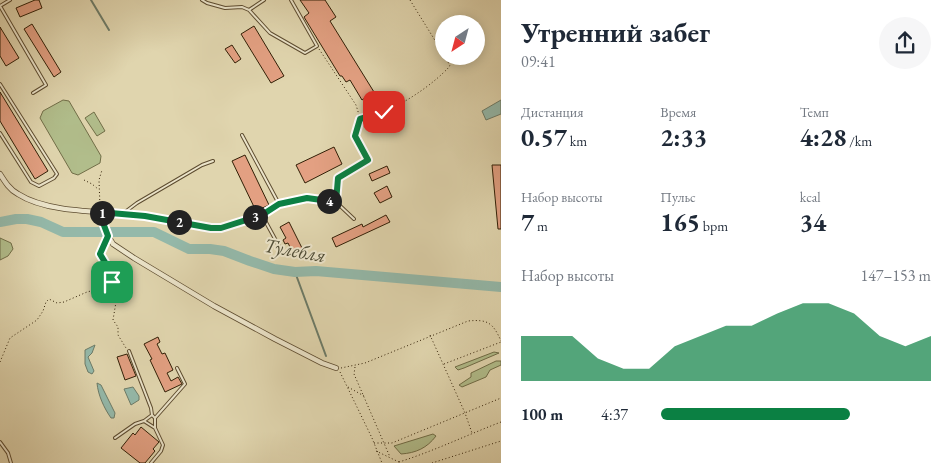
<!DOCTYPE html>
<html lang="ru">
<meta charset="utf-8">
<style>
:root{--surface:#fff;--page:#f6f6f7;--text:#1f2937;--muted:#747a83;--accent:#0b8043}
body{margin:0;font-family:"EB Garamond",serif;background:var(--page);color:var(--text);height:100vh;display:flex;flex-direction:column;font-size:19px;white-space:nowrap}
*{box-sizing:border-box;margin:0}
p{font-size:16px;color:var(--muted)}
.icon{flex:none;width:28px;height:28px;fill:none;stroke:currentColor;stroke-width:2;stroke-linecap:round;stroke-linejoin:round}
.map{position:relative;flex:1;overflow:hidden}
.drawer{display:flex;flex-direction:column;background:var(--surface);width:450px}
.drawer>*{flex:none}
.needle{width:32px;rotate:216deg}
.buttons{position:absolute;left:435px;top:15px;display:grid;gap:10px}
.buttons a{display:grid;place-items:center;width:50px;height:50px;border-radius:50%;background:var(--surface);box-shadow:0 2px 12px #0003;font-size:25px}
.pin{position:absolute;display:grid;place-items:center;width:42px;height:42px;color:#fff;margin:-21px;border-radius:10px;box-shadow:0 2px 8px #0006}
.km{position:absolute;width:25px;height:25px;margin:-12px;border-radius:50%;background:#222;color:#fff;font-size:14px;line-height:25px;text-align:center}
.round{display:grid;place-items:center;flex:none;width:52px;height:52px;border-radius:26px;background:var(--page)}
.head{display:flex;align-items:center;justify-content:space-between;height:85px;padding:0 20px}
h1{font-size:28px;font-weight:700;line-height:38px}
.figures{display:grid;grid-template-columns:repeat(3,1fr);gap:8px;height:85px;padding:5px 20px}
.figures div{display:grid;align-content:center}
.figures b{font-size:25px;font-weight:700}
.figures small{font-size:14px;font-weight:400}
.figures p{font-size:14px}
.chart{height:140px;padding:10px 20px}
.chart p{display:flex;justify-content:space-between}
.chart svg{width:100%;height:90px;margin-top:5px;fill:var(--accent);opacity:.7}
ul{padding:0 20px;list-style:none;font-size:16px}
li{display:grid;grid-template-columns:80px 60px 1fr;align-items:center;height:38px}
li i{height:12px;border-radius:6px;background:var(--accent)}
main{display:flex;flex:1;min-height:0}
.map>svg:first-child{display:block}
.green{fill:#b1bd8b;stroke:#716e48}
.water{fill:#94b9aa;stroke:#6c7b68}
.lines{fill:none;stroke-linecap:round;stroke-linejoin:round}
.stream{stroke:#6c7b68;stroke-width:2}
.river{stroke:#94b9aa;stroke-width:10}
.building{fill:#e3a082;stroke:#311f06}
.service-casing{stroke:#5d4c30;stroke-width:4}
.minor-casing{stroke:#5d4c30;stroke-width:6}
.path{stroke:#311f06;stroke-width:1;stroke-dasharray:1 2.5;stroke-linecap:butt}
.service{stroke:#ebe4ca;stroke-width:2}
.minor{stroke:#ebe4ca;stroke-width:4.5}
.route-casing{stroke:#fff;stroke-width:10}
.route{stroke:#0b8043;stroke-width:6}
.labels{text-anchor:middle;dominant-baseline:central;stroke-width:4;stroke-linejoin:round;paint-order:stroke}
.water-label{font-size:20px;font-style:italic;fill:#4f4d37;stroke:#ebe4ca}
</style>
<main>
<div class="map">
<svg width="501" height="463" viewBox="0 0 501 463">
<rect width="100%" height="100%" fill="#e0d5ae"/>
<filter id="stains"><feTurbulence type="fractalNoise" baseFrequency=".004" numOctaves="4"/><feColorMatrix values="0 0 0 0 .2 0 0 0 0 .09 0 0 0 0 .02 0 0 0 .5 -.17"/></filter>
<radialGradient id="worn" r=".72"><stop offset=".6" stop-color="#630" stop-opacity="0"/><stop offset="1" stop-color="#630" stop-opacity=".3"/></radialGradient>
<path class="green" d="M63 100 69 101 101 156 100 163 78 175 72 173 40 118 43 111Z
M94 112 105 131 97 136 85 118Z
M0 238 11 243 13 249 8 256 0 260Z
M494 352 499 353 464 368 458 370 455 367Z
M496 361H501V365L490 370 486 377 462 387 459 385 471 377V373Z
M433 434 436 436C427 448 416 453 401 454L394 446Z"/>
<path class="water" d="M501 100V114L486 120 482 111Z
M95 345 92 353 88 357 94 371 92 374 88 372 85 364V350Z
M97 383 101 385 115 413 114 418H111C104 408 98 395 97 383Z
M133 387 139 396V400L131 405 124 389Z"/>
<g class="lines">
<path class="stream" d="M91 0 109 30
M295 272 326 356"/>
<path class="river" d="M0 222 16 219H27L41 222 63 232H154L189 249H210L224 251 250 261 274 269 295 272 316 271 501 287"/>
</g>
<path class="building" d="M35 0H39L42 8 20 17 16 8Z
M300 0H325L336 17 330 21 374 92 362 100 350 80 346 82 342 76H340L304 17 309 13Z
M32 24 61 72 54 77 24 29Z
M254 26 284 76 271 83 241 34Z
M0 27 19 58 6 66 0 56Z
M232 45 241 59 235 63 225 49Z
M0 92 48 171 35 179 0 121Z
M334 147 342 164 305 183 296 165Z
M245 155 269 205 256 211 232 161Z
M492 165H501V229H498Z
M387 166 390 173 372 181 369 174Z
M387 186 392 197 380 203 374 193Z
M386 215 390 222 336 247 332 238 362 224 363 227Z
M289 222 303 250 294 255 288 243 285 244 283 240 286 238 280 227Z
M158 337 160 342 157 344 162 354 165 353 173 370 167 373 171 381 178 377 182 384 165 392 150 360 152 359 144 344Z
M127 354 136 376 125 380 117 357Z
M141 427 159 442 153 449 155 451 145 463H140L121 448 133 433 135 435Z"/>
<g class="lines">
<defs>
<path id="service" d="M10 0 0 6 46 85 33 93
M202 0 207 3 225 8 242 7 249 10 270 33 305 53 317 46 291 0
M249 10 264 0
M0 84 57 174 54 178 39 186 31 182 0 133
M242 135 279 204
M336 202 338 178 368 160
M125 212 137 203 202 165 213 161
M280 248 262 215 279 204 307 198 336 202 354 219
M129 351 151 408 152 415
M155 418 185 384 177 368
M144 421 152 415 155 418V428
M115 438 135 424 144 421 155 428 163 445 161 451 151 463
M0 442 8 453 11 463"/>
<path id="minor" d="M0 174C5 182 10 190 18 194 49 214 106 211 143 215 165 218 188 225 211 228L221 227 262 215
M99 212 108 236 113 244 134 258 214 306 275 339 322 363 336 368"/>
</defs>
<use href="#service" class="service-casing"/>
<use href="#minor" class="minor-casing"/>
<path class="path" d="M410 0 444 55
M319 49 356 105 360 118
M366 157 355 136 360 119C390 114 430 88 450 66L445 56
M84 180 92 184 98 189
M100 207 99 180 102 170
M112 282 115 286 114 293 116 302 113 320 118 327V335L126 348
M430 335 465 413 472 433
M0 362 10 338 37 320 43 311 46 302 49 299 57 303 64 302 87 292 95 290 101 292 111 285V276L100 254 105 241
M444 364 501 342
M355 367 354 374 390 457
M341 368 365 363 468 321C488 319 493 323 501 341
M340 372 372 438 382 463
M348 387 364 396
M374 443H392L501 398
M376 451 401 463
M399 462C434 451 467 435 501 422
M432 463 501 441"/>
<use href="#service" class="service"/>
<use href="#minor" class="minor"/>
</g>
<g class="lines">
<defs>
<path id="route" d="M112 282 109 269 100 254 108 236 99 212 145 216 211 228H221L262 215 279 204 307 198 336 202 338 178 368 160 355 136 360 119 384 112"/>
</defs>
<use href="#route" class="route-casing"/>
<use href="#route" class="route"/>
</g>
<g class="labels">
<g class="water-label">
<text transform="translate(295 250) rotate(10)">Тулебля</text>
</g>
</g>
<rect width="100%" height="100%" filter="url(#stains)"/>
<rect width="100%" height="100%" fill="url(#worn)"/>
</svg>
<div class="buttons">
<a><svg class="needle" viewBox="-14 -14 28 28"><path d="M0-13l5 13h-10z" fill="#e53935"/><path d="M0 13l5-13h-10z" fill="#747a83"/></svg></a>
</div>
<div class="pin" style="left:112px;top:282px;background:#1e9e55"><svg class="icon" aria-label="arrive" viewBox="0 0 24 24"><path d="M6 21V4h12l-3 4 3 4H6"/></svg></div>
<div class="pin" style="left:384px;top:112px;background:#d93025"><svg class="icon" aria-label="check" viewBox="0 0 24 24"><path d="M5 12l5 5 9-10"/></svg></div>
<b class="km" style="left:102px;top:213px">1</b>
<b class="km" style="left:179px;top:222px">2</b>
<b class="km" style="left:255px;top:217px">3</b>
<b class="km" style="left:329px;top:201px">4</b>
</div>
<section class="drawer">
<div class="head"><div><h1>Утренний забег</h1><p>09:41</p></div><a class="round"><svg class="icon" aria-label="share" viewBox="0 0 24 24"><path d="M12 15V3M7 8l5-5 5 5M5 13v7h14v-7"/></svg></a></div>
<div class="figures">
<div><p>Дистанция</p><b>0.57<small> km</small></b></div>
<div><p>Время</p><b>2:33</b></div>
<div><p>Темп</p><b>4:28<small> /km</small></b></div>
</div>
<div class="figures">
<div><p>Набор высоты</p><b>7<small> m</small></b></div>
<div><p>Пульс</p><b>165<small> bpm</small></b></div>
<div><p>kcal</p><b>34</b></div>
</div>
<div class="chart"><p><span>Набор высоты</span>147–153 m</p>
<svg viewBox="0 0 160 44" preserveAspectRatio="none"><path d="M0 44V22L10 22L20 22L30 33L40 38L50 38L60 27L70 22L80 17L90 17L100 11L110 6L120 6L130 11L140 22L150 27L160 22V44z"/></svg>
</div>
<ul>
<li><b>100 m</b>4:37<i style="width:70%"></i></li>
</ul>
</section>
</main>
